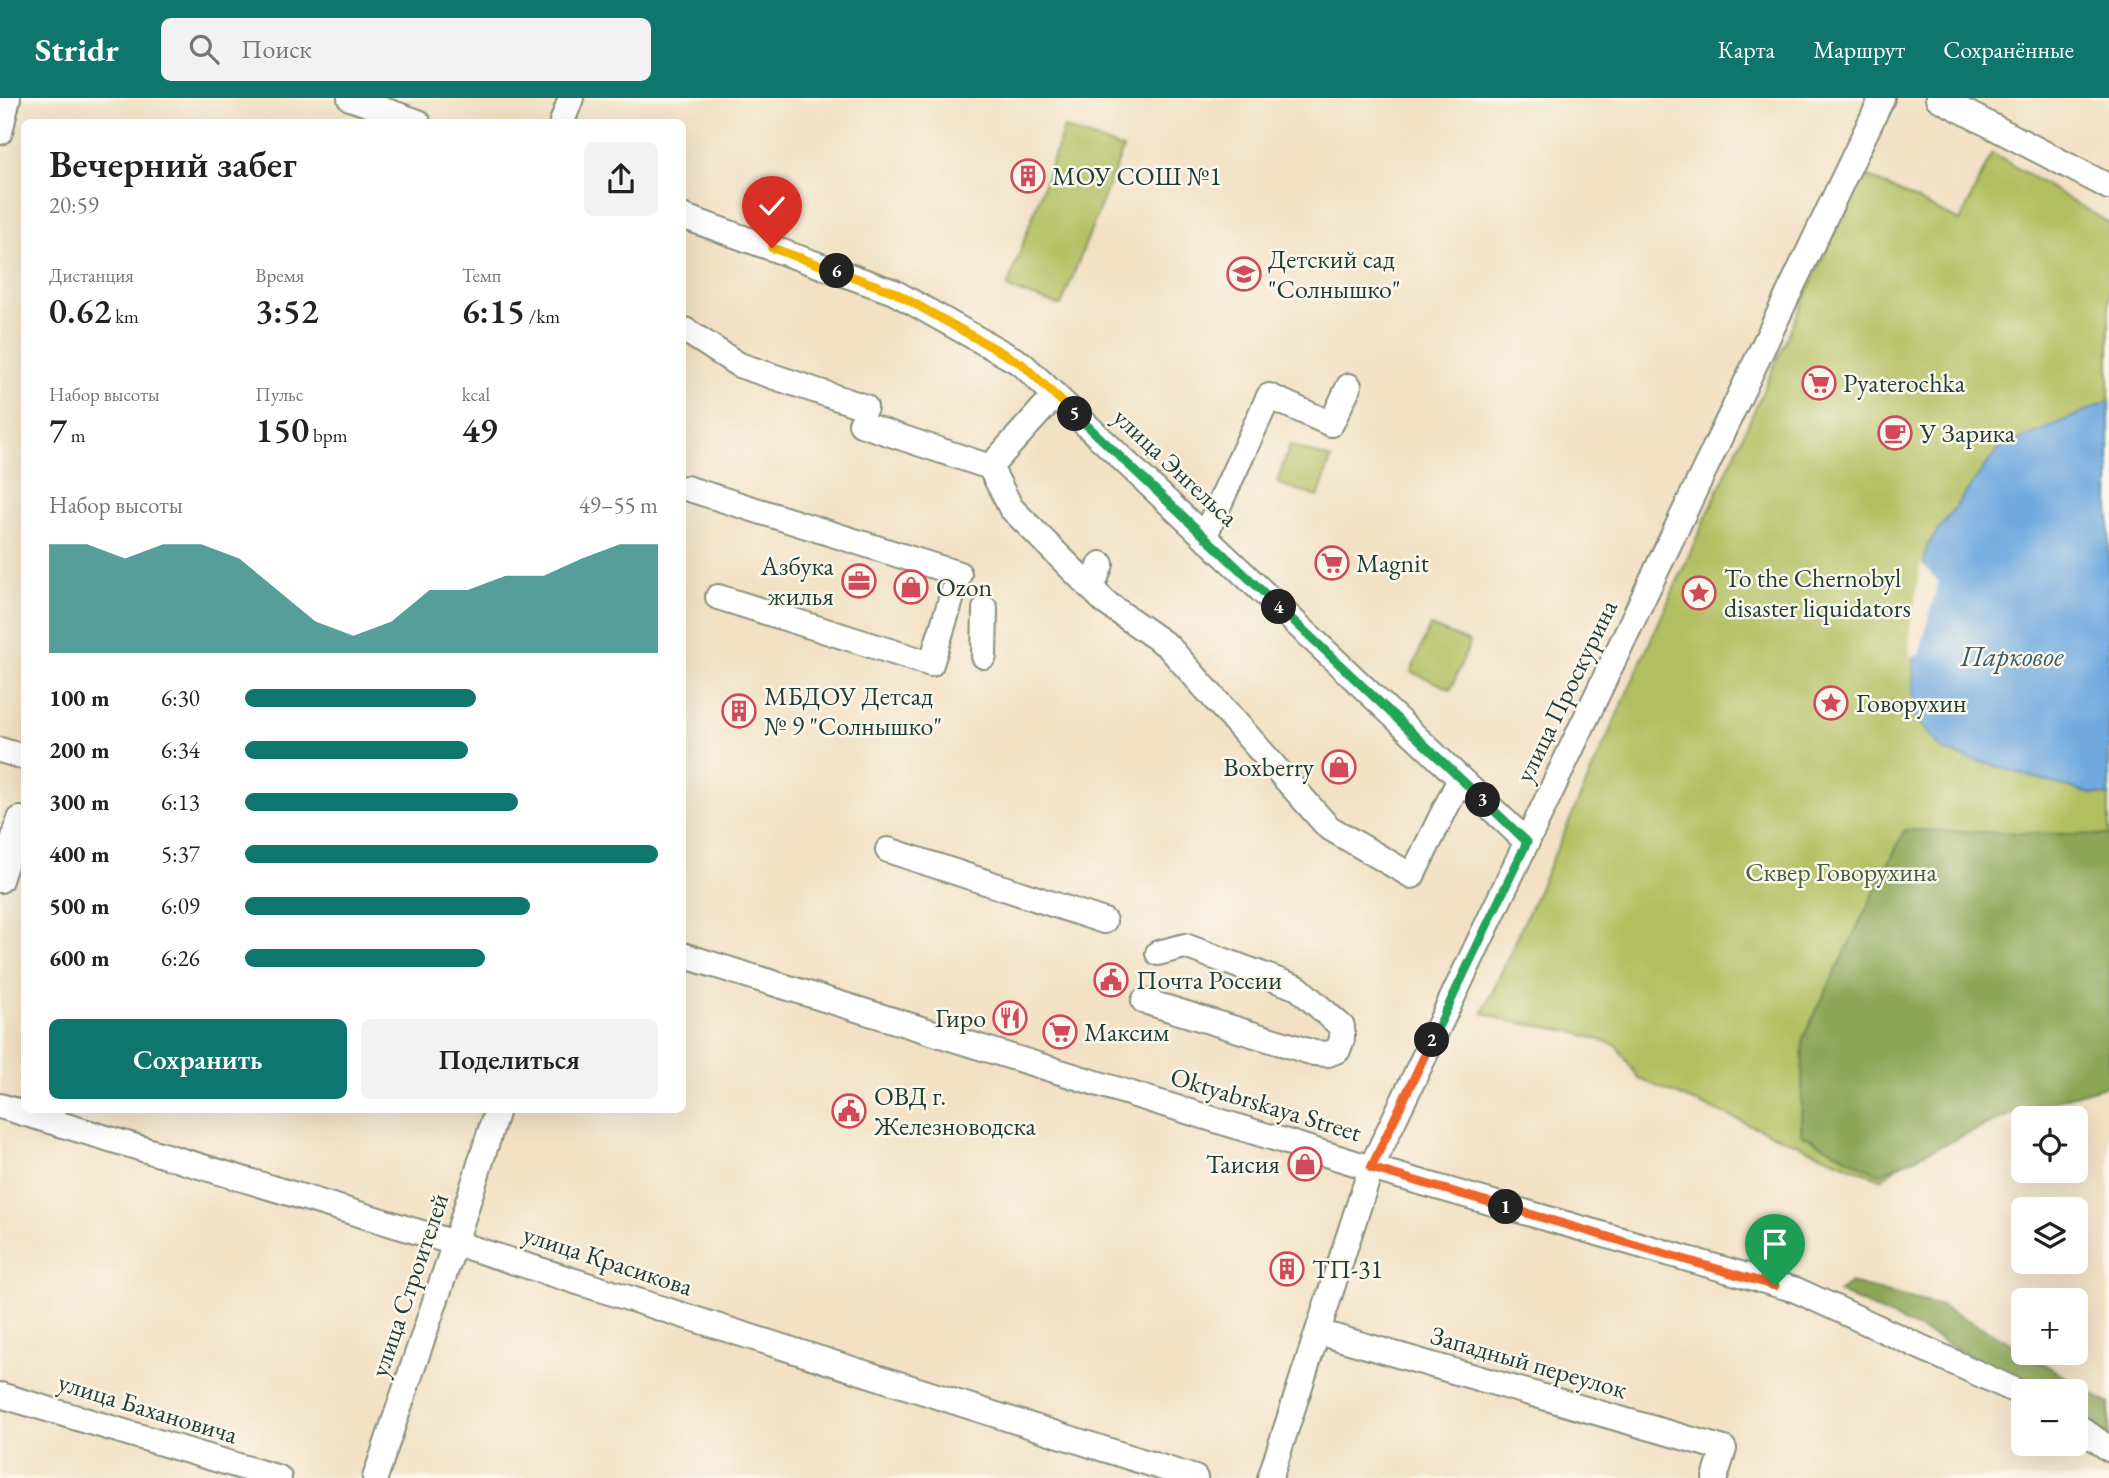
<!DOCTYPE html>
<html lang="ru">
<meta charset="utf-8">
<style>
:root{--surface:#fff;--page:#f2f2f2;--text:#222;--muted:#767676;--accent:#0f766e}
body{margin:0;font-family:"EB Garamond",serif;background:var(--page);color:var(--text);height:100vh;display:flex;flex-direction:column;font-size:26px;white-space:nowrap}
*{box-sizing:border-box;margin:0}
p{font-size:23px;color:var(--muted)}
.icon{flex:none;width:38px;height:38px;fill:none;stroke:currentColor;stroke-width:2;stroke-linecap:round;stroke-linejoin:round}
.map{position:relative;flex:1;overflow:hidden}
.panel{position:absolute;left:21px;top:21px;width:665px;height:994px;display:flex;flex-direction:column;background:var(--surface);border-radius:10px;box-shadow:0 7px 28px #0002}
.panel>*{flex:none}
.tools{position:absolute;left:2011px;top:1008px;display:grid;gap:14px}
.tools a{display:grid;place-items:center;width:77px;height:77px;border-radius:10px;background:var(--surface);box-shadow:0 7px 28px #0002;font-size:35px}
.pin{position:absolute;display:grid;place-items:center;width:60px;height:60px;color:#fff;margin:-72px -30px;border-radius:50% 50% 50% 0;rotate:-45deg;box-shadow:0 0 7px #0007}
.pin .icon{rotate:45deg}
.km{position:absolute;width:35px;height:35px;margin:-18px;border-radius:50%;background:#222;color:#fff;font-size:19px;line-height:35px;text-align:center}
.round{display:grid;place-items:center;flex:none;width:74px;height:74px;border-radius:10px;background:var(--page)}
.summary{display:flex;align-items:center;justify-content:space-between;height:119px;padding:0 28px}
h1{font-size:38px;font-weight:600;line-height:52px}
.metrics{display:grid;grid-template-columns:repeat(3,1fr);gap:10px;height:119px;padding:7px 28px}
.metrics div{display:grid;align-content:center}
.metrics b{font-size:35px;font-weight:600}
.metrics small{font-size:19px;font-weight:400}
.metrics p{font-size:19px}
.chart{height:196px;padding:14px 28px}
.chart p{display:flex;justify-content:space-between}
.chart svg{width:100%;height:126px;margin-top:7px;fill:var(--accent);opacity:.7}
.cta{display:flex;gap:14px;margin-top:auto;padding:14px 28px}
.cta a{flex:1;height:80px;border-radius:10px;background:var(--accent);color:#fff;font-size:28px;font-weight:600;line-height:80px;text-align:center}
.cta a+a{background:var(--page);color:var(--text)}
ul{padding:0 28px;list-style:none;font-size:23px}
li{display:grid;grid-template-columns:112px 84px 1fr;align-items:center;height:52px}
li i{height:18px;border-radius:9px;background:var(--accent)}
header{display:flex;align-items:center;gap:42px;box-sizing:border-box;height:98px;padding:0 35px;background:var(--accent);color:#fff}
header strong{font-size:33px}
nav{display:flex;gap:38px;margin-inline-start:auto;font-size:24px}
.search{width:490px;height:63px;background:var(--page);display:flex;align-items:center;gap:18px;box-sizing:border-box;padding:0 24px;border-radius:10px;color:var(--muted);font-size:26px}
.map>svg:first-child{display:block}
.green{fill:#b2bf61;stroke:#687e4a;stroke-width:2}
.forest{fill:#8da657;stroke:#567246;stroke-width:2}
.water{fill:#6fa9df;stroke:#47738a;stroke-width:2}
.pier{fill:#f2e1c4}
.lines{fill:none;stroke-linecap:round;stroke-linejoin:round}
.minor-casing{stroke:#888f7c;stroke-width:28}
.minor{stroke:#fff;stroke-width:24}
.split-1-casing{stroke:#fff;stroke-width:14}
.split-2-casing{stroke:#fff;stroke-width:14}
.split-3-casing{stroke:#fff;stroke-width:14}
.split-4-casing{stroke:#fff;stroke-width:14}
.split-5-casing{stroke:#fff;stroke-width:14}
.split-6-casing{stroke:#fff;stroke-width:14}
.split-7-casing{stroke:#fff;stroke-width:14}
.split-1{stroke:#f0652b;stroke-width:9}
.split-2{stroke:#f0652b;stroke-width:9}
.split-3{stroke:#22a559;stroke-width:9}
.split-4{stroke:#22a559;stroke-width:9}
.split-5{stroke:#22a559;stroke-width:9}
.split-6{stroke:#f5b400;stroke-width:9}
.split-7{stroke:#f5b400;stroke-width:9}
.labels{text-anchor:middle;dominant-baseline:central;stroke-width:5;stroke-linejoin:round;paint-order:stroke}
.poi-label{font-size:26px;fill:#1f3d34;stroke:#fbf7ec;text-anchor:start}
.street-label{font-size:26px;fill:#1f3d34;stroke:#fbf7ec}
.park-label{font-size:26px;fill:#445e3f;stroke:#fbf7ec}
.water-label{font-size:28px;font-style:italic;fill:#375d67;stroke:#fbf7ec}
</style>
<header>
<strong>Stridr</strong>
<div class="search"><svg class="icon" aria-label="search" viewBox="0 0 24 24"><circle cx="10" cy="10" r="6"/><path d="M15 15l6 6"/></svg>Поиск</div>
<nav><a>Карта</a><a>Маршрут</a><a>Сохранённые</a></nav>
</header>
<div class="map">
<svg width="2109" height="1380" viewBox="0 0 2109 1380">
<rect width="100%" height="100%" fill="#fbf7ec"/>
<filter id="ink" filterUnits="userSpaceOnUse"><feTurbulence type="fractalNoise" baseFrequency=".0143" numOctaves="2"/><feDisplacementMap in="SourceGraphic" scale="14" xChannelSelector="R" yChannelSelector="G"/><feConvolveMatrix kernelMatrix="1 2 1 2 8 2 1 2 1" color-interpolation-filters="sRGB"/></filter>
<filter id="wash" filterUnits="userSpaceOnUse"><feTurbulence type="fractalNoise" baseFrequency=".00686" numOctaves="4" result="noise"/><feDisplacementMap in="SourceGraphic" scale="28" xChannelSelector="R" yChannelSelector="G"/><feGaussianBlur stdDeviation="1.57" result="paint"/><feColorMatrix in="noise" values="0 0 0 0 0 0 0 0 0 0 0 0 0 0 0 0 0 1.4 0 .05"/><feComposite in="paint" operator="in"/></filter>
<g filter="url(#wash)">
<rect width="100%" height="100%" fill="#f2e1c4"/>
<path class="green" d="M1064 30 1123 51 1061 208 1007 190Z
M1992 55 2109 125V907L1881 1081 1639 981 1616 947 1570 933 1508 923 1483 915 1861 75 1960 123Z
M1290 347 1331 361 1318 399 1277 385Z
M1430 528 1470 544 1451 591 1411 574Z"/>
<path class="forest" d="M1905 732 2109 737V987L2018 1013 1879 1076 1801 1036 1803 940Z
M1850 1185 1941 1208 2002 1240 2109 1306V1339L2076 1315V1293H2038L1927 1235 1838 1194Z"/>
<path class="water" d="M2109 303V698L2091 696 1943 653 1913 617 1914 532 1927 448 1998 351Z"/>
<path class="pier" d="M1921 465 1938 483 1919 557 1910 559V531Z"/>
</g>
<g filter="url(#ink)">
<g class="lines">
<defs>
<path id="minor" d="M350 0 418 24
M1938 0 2109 89
M562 24 571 0
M0 34 8 0
M682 118 894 194 1022 266 1527 744
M685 232 739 267 865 309
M861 326 990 369 1055 297
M990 369 1011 410 1106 505 1168 548 1328 729 1412 778 1460 681
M686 390 959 476 931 566 718 499
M1205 437 1269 298 1331 326 1349 288
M1092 490 1101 466
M984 558 985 511
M0 652 24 659
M888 752 1104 823
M0 782 20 721
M682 857 1371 1070 1796 1192 2023 1296
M1144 903 1314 955 1328 956 1338 952 1342 941V929L1298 890 1185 848 1158 855
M0 1008 455 1145 1195 1380
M1318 1234 1724 1351 1715 1380
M0 1297 279 1380
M2076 1327 2109 1351
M375 1380 455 1145 497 1012
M1270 1380 1371 1070 1882 0"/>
</defs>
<use href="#minor" class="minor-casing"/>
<use href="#minor" class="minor"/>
</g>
</g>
<g class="lines" filter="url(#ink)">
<defs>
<path id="split-1" d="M1506 1109 1775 1188"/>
<path id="split-2" d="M1432 942 1371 1070 1506 1109"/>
<path id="split-3" d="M1432 942 1527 744 1483 702"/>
<path id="split-4" d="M1279 509 1483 702"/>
<path id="split-5" d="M1075 316 1279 509"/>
<path id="split-6" d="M837 173 894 194 1022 266 1075 316"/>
<path id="split-7" d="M772 150 837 173"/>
</defs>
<use href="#split-1" class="split-1-casing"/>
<use href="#split-2" class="split-2-casing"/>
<use href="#split-3" class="split-3-casing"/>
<use href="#split-4" class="split-4-casing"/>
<use href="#split-5" class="split-5-casing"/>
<use href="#split-6" class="split-6-casing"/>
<use href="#split-7" class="split-7-casing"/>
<use href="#split-1" class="split-1"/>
<use href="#split-2" class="split-2"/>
<use href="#split-3" class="split-3"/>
<use href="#split-4" class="split-4"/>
<use href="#split-5" class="split-5"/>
<use href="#split-6" class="split-6"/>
<use href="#split-7" class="split-7"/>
</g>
<defs>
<symbol id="building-ring" viewBox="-11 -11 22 22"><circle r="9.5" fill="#fbf7ec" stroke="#d1495b" stroke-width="1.5"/><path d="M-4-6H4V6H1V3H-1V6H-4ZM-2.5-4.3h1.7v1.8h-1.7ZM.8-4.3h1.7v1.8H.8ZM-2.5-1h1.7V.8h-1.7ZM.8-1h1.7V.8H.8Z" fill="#d1495b"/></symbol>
<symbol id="school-ring" viewBox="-11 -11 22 22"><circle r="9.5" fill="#fbf7ec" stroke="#d1495b" stroke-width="1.5"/><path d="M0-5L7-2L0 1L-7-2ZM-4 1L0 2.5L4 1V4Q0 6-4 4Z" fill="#d1495b"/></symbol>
<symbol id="supermarket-ring" viewBox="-11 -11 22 22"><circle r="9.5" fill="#fbf7ec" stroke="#d1495b" stroke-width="1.5"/><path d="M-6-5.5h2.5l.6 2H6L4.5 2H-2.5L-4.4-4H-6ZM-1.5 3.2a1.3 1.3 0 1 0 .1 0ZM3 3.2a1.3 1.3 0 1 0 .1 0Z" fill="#d1495b"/></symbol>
<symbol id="cafe-ring" viewBox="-11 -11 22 22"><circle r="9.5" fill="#fbf7ec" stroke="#d1495b" stroke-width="1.5"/><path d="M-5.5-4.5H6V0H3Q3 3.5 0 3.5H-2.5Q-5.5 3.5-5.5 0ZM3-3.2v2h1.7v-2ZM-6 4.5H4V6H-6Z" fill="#d1495b"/></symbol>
<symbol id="office-ring" viewBox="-11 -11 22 22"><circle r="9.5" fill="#fbf7ec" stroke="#d1495b" stroke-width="1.5"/><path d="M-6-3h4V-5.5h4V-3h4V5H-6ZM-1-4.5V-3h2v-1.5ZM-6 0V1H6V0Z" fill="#d1495b"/></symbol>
<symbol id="shop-ring" viewBox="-11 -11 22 22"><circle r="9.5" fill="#fbf7ec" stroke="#d1495b" stroke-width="1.5"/><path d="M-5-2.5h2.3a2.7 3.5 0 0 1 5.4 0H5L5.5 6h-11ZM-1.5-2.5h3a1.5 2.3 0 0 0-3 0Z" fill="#d1495b"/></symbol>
<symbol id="sight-ring" viewBox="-11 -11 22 22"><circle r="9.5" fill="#fbf7ec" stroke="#d1495b" stroke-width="1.5"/><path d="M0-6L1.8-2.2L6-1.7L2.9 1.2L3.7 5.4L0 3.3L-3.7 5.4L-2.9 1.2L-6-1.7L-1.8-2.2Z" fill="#d1495b"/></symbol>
<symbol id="civic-ring" viewBox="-11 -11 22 22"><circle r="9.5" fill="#fbf7ec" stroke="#d1495b" stroke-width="1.5"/><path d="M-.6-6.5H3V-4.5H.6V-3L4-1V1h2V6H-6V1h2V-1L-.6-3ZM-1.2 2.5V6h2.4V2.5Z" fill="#d1495b"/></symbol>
<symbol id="restaurant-ring" viewBox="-11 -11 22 22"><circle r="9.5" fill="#fbf7ec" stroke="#d1495b" stroke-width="1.5"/><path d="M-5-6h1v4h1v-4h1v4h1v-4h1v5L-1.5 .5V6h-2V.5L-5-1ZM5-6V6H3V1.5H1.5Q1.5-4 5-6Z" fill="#d1495b"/></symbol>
</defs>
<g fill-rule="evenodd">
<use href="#building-ring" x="1009" y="59" width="38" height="38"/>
<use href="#school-ring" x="1225" y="157" width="38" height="38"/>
<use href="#supermarket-ring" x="1800" y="266" width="38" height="38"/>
<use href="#cafe-ring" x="1876" y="316" width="38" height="38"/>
<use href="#supermarket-ring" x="1313" y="446" width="38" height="38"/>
<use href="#office-ring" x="840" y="464" width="38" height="38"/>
<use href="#shop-ring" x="892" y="470" width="38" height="38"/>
<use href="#sight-ring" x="1680" y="476" width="38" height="38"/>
<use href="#sight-ring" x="1812" y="586" width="38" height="38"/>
<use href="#building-ring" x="720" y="594" width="38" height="38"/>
<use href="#shop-ring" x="1320" y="650" width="38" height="38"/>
<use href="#civic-ring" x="1092" y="863" width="38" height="38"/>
<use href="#restaurant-ring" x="991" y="901" width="38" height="38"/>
<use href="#supermarket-ring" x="1041" y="915" width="38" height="38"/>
<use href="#civic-ring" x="830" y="994" width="38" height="38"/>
<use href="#shop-ring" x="1286" y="1047" width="38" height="38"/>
<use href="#building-ring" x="1268" y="1152" width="38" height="38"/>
</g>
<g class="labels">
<g class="poi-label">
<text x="1052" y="78">МОУ СОШ №1</text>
<text x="1268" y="161">Детский сад<tspan x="1268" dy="30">"Солнышко"</tspan></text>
<text x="1843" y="285">Pyaterochka</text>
<text x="1920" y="335">У Зарика</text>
<text x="1356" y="465">Magnit</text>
<text x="834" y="468" text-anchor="end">Азбука<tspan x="834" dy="30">жилья</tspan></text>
<text x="1724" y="480">To the Chernobyl<tspan x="1724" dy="30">disaster liquidators</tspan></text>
<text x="936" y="489">Ozon</text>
<text x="764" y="598">МБДОУ Детсад<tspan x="764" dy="30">№ 9 "Солнышко"</tspan></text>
<text x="1856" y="605">Говорухин</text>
<text x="1314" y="669" text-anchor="end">Boxberry</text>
<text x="1136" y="882">Почта России</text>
<text x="986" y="920" text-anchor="end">Гиро</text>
<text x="1084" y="934">Максим</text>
<text x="874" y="998">ОВД г.<tspan x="874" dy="30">Железноводска</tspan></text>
<text x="1280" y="1066" text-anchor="end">Таисия</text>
<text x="1312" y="1171">ТП-31</text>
</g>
<g class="street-label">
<text transform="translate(1176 369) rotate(43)">улица Энгельса</text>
<text transform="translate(1566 593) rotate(-64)">улица Проскурина</text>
<text transform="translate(1266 1006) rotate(17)">Oktyabrskaya Street</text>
<text transform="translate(608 1162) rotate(18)">улица Красикова</text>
<text transform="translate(409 1187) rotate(-71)">улица Строителей</text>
<text transform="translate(1529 1264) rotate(16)">Западный переулок</text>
<text transform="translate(148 1310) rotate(17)">улица Бахановича</text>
</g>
<g class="park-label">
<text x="1841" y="774">Сквер Говорухина</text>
</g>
<g class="water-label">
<text x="2012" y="558">Парковое</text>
</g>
</g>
</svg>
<div class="tools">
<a><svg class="icon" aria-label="locate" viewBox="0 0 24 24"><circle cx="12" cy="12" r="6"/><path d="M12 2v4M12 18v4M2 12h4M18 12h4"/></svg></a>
<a><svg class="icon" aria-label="layers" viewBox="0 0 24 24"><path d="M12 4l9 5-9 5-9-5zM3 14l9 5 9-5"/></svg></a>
<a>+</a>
<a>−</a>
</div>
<div class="pin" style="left:1775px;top:1188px;background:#1e9e55"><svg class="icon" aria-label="arrive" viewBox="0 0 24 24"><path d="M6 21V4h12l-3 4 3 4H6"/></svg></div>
<div class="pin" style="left:772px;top:150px;background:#d93025"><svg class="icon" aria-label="check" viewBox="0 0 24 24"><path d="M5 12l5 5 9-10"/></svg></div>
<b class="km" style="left:1506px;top:1109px">1</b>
<b class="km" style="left:1432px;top:942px">2</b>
<b class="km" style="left:1483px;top:702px">3</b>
<b class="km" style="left:1279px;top:509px">4</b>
<b class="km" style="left:1075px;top:316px">5</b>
<b class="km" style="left:837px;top:173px">6</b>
<section class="panel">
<div class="summary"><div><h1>Вечерний забег</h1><p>20:59</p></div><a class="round"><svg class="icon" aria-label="share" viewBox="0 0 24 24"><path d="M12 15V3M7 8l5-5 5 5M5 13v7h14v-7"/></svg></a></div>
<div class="metrics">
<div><p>Дистанция</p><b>0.62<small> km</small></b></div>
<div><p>Время</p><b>3:52</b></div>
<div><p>Темп</p><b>6:15<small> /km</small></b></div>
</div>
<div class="metrics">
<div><p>Набор высоты</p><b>7<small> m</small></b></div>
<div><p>Пульс</p><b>150<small> bpm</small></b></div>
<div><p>kcal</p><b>49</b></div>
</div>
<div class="chart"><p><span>Набор высоты</span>49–55 m</p>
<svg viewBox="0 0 160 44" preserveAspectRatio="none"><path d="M0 44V6L10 6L20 11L30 6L40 6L50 11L60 22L70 33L80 38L90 33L100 22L110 22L120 17L130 17L140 11L150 6L160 6V44z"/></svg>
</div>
<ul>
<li><b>100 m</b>6:30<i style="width:56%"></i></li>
<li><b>200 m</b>6:34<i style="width:54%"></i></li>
<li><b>300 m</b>6:13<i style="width:66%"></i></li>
<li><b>400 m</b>5:37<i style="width:100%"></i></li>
<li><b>500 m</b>6:09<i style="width:69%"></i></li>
<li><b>600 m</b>6:26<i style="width:58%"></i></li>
</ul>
<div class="cta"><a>Сохранить</a><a>Поделиться</a></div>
</section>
</div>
